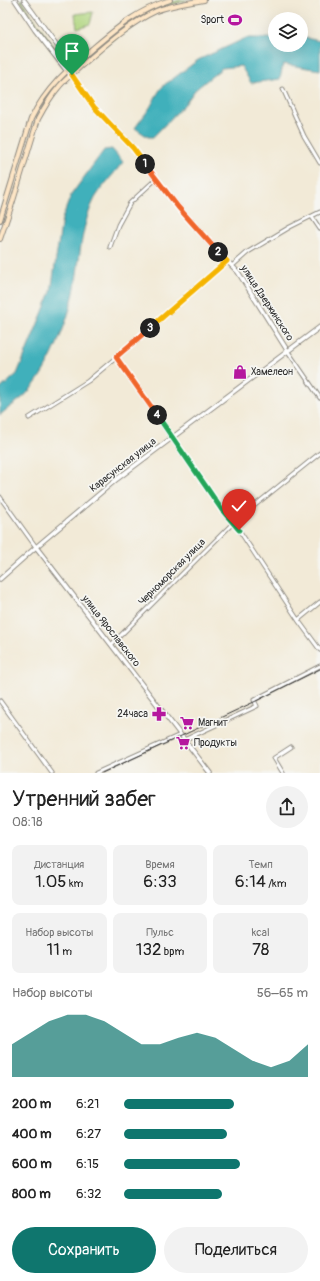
<!DOCTYPE html>
<html lang="ru">
<meta charset="utf-8">
<style>
:root{--surface:#fff;--page:#f2f2f2;--text:#222;--muted:#767676;--accent:#0f766e}
body{margin:0;font-family:Pangolin,sans-serif;background:var(--page);color:var(--text);height:100vh;display:flex;flex-direction:column;font-size:15px;white-space:nowrap}
*{box-sizing:border-box;margin:0}
p{font-size:13px;color:var(--muted)}
.icon{flex:none;width:22px;height:22px;fill:none;stroke:currentColor;stroke-width:2;stroke-linecap:round;stroke-linejoin:round}
.map{position:relative;height:773px;overflow:hidden}
.side{display:flex;flex-direction:column;background:var(--surface);flex:1}
.side>*{flex:none}
.controls{position:absolute;left:268px;top:12px;display:grid;gap:8px}
.controls a{display:grid;place-items:center;width:40px;height:40px;border-radius:50%;background:var(--surface);box-shadow:0 4px 16px #0002;font-size:20px}
.pin{position:absolute;display:grid;place-items:center;width:34px;height:34px;color:#fff;margin:-41px -17px;border-radius:50% 50% 50% 0;rotate:-45deg;box-shadow:0 0 4px #0007}
.pin .icon{rotate:45deg}
.km{position:absolute;width:20px;height:20px;margin:-10px;border-radius:50%;background:#222;color:#fff;font-size:11px;line-height:20px;text-align:center}
.round{display:grid;place-items:center;flex:none;width:42px;height:42px;border-radius:21px;background:var(--page)}
.headline{display:flex;align-items:center;justify-content:space-between;height:68px;padding:0 12px}
h1{font-size:22px;font-weight:600;line-height:30px}
.metrics{display:grid;grid-template-columns:repeat(3,1fr);gap:6px;height:68px;padding:4px 12px}
.metrics div{display:grid;align-content:center;border-radius:8px;background:var(--page);text-align:center}
.metrics b{font-size:17px;font-weight:600}
.metrics small{font-size:11px;font-weight:400}
.metrics p{font-size:11px}
.chart{height:112px;padding:8px 12px}
.chart p{display:flex;justify-content:space-between}
.chart svg{width:100%;height:72px;margin-top:4px;fill:var(--accent);opacity:.7}
.primary-button{display:flex;gap:8px;margin-top:auto;padding:8px 12px}
.primary-button a{flex:1;height:46px;border-radius:24px;background:var(--accent);color:#fff;font-size:16px;font-weight:600;line-height:46px;text-align:center}
.primary-button a+a{background:var(--page);color:var(--text)}
ul{padding:0 12px;list-style:none;font-size:13px}
li{display:grid;grid-template-columns:64px 48px 1fr;align-items:center;height:30px}
li i{height:10px;border-radius:5px;background:var(--accent)}
.map>svg:first-child{display:block}
.green{fill:#b1d680;stroke:#6e8056}
.water{fill:#41b0bb;stroke:#366e73}
.lines{fill:none;stroke-linecap:round;stroke-linejoin:round}
.minor-casing{stroke:#8e8a81;stroke-width:5}
.tertiary-casing{stroke:#8e8a81;stroke-width:5.5}
.secondary-casing{stroke:#8e8a81;stroke-width:6}
.minor{stroke:#fff;stroke-width:3}
.tertiary{stroke:#fff;stroke-width:3.5}
.secondary{stroke:#fde5c5;stroke-width:4}
.tram{stroke:#2b2b2b;stroke-width:1}
.split-1-casing{stroke:#fff;stroke-width:8}
.split-2-casing{stroke:#fff;stroke-width:8}
.split-3-casing{stroke:#fff;stroke-width:8}
.split-4-casing{stroke:#fff;stroke-width:8}
.split-5-casing{stroke:#fff;stroke-width:8}
.split-6-casing{stroke:#fff;stroke-width:8}
.split-1{stroke:#f5b400;stroke-width:5}
.split-2{stroke:#f0652b;stroke-width:5}
.split-3{stroke:#f5b400;stroke-width:5}
.split-4{stroke:#f0652b;stroke-width:5}
.split-5{stroke:#22a559;stroke-width:5}
.split-6{stroke:#22a559;stroke-width:5}
.labels{text-anchor:middle;dominant-baseline:central;stroke-width:3.5;stroke-linejoin:round;paint-order:stroke}
.poi-label{font-size:10px;fill:#2b2b2b;stroke:#f6f6f2;text-anchor:start}
.street-label{font-size:10px;fill:#2b2b2b;stroke:#f6f6f2}
</style>
<div class="map">
<svg width="320" height="773" viewBox="0 0 320 773">
<rect width="100%" height="100%" fill="#f6f6f2"/>
<filter id="ink" filterUnits="userSpaceOnUse"><feTurbulence type="fractalNoise" baseFrequency=".025" numOctaves="2"/><feDisplacementMap in="SourceGraphic" scale="8" xChannelSelector="R" yChannelSelector="G"/><feConvolveMatrix kernelMatrix="1 2 1 2 8 2 1 2 1" color-interpolation-filters="sRGB"/></filter>
<filter id="wash" filterUnits="userSpaceOnUse"><feTurbulence type="fractalNoise" baseFrequency=".012" numOctaves="4" result="noise"/><feDisplacementMap in="SourceGraphic" scale="16" xChannelSelector="R" yChannelSelector="G"/><feGaussianBlur stdDeviation="0.9" result="paint"/><feColorMatrix in="noise" values="0 0 0 0 0 0 0 0 0 0 0 0 0 0 0 0 0 1.4 0 .05"/><feComposite in="paint" operator="in"/></filter>
<g filter="url(#wash)">
<rect width="100%" height="100%" fill="#f2ead7"/>
<path class="green" d="M20 0H22L34 19 62 57V59L44 36Z
M180 0H188L156 9 87 58 86 57C117 31 140 11 180 0Z
M93 12 90 24 77 28 75 14Z"/>
<path class="water" d="M301 37 320 41V70L283 64 280 79 251 83 241 66 222 68 195 90 185 104 153 137H148L135 128C139 122 144 116 149 109 155 100 159 86 170 81L198 60 246 38H275V45H301Z
M112 149 123 162C114 174 103 185 95 198 82 223 80 254 76 281 72 312 51 367 30 390 22 400 10 406 0 415V389L17 374 51 292 62 219 71 195 104 150Z"/>
</g>
<g filter="url(#ink)">
<g class="lines">
<defs>
<path id="minor" d="M283 89 304 136 320 163
M312 217 320 229
M110 247 118 225 130 203 156 179
M232 266 248 252 290 227 320 212
M287 350 320 398
M116 357 217 503 239 530 298 620 320 650
M29 418 88 381 112 361 227 261
M0 497 36 547
M298 620 320 602
M112 644 233 523 320 453
M0 701 52 773
M184 740 257 706 254 700 320 666
M96 773 180 735
M283 773 274 758 291 747"/>
<path id="tertiary" d="M15 0 35 30 66 70 75 79 94 107 133 148 157 181 210 244 238 272 287 350
M24 0 72 66V75
M36 547 210 773
M0 579 36 547 117 479 320 327"/>
<path id="secondary" d="M0 220 31 119C46 88 67 70 93 48 118 27 138 10 170 0
M0 239 13 201 38 119C44 108 50 97 58 88 64 80 73 74 80 67 103 47 128 24 156 11 171 5 188 3 204 0"/>
</defs>
<use href="#minor" class="minor-casing"/>
<use href="#tertiary" class="tertiary-casing"/>
<use href="#secondary" class="secondary-casing"/>
<use href="#minor" class="minor"/>
<use href="#tertiary" class="tertiary"/>
<use href="#secondary" class="secondary"/>
<path class="tram" d="M102 773 254 702 320 669"/>
</g>
</g>
<g class="lines" filter="url(#ink)">
<defs>
<path id="split-1" d="M72 75 94 107 133 148 145 164"/>
<path id="split-2" d="M145 164 178 207 218 252"/>
<path id="split-3" d="M150 328 227 261 218 252"/>
<path id="split-4" d="M150 328 116 357 157 415"/>
<path id="split-5" d="M157 415 222 510"/>
<path id="split-6" d="M222 510 239 530"/>
</defs>
<use href="#split-1" class="split-1-casing"/>
<use href="#split-2" class="split-2-casing"/>
<use href="#split-3" class="split-3-casing"/>
<use href="#split-4" class="split-4-casing"/>
<use href="#split-5" class="split-5-casing"/>
<use href="#split-6" class="split-6-casing"/>
<use href="#split-1" class="split-1"/>
<use href="#split-2" class="split-2"/>
<use href="#split-3" class="split-3"/>
<use href="#split-4" class="split-4"/>
<use href="#split-5" class="split-5"/>
<use href="#split-6" class="split-6"/>
</g>
<defs>
<symbol id="stadium-bare" viewBox="-9 -9 18 18"><path d="M0-5a6.5 5 0 1 0 0 10a6.5 5 0 1 0 0-10ZM-3.5-1.8h7v3.6h-7Z" fill="#b5179e" stroke="#f6f6f2" stroke-width="2.5" paint-order="stroke"/></symbol>
<symbol id="shop-bare" viewBox="-9 -9 18 18"><path d="M-5-2.5h2.3a2.7 3.5 0 0 1 5.4 0H5L5.5 6h-11ZM-1.5-2.5h3a1.5 2.3 0 0 0-3 0Z" fill="#b5179e" stroke="#f6f6f2" stroke-width="2.5" paint-order="stroke"/></symbol>
<symbol id="pharmacy-bare" viewBox="-9 -9 18 18"><path d="M-2-6h4v4h4v4h-4v4h-4v-4h-4v-4h4Z" fill="#b5179e" stroke="#f6f6f2" stroke-width="2.5" paint-order="stroke"/></symbol>
<symbol id="supermarket-bare" viewBox="-9 -9 18 18"><path d="M-6-5.5h2.5l.6 2H6L4.5 2H-2.5L-4.4-4H-6ZM-1.5 3.2a1.3 1.3 0 1 0 .1 0ZM3 3.2a1.3 1.3 0 1 0 .1 0Z" fill="#b5179e" stroke="#f6f6f2" stroke-width="2.5" paint-order="stroke"/></symbol>
</defs>
<g fill-rule="evenodd">
<use href="#stadium-bare" x="225" y="10" width="20" height="20"/>
<use href="#shop-bare" x="230" y="362" width="20" height="20"/>
<use href="#pharmacy-bare" x="149" y="704" width="20" height="20"/>
<use href="#supermarket-bare" x="177" y="713" width="20" height="20"/>
<use href="#supermarket-bare" x="173" y="733" width="20" height="20"/>
</g>
<g class="labels">
<g class="poi-label">
<text x="224" y="20" text-anchor="end">Sport</text>
<text x="251" y="372">Хамелеон</text>
<text x="148" y="714" text-anchor="end">24часа</text>
<text x="198" y="723">Магнит</text>
<text x="194" y="743">Продукты</text>
</g>
<g class="street-label">
<text transform="translate(267 303) rotate(57)">улица Дзержинского</text>
<text transform="translate(123 465) rotate(-38)">Карасунская улица</text>
<text transform="translate(172 572) rotate(-45)">Черноморская улица</text>
<text transform="translate(111 631) rotate(52)">улица Ярославского</text>
</g>
</g>
</svg>
<div class="controls">
<a><svg class="icon" aria-label="layers" viewBox="0 0 24 24"><path d="M12 4l9 5-9 5-9-5zM3 14l9 5 9-5"/></svg></a>
</div>
<div class="pin" style="left:72px;top:75px;background:#1e9e55"><svg class="icon" aria-label="arrive" viewBox="0 0 24 24"><path d="M6 21V4h12l-3 4 3 4H6"/></svg></div>
<div class="pin" style="left:239px;top:530px;background:#d93025"><svg class="icon" aria-label="check" viewBox="0 0 24 24"><path d="M5 12l5 5 9-10"/></svg></div>
<b class="km" style="left:145px;top:164px">1</b>
<b class="km" style="left:218px;top:252px">2</b>
<b class="km" style="left:150px;top:328px">3</b>
<b class="km" style="left:157px;top:415px">4</b>
</div>
<section class="side">
<div class="headline"><div><h1>Утренний забег</h1><p>08:18</p></div><a class="round"><svg class="icon" aria-label="share" viewBox="0 0 24 24"><path d="M12 15V3M7 8l5-5 5 5M5 13v7h14v-7"/></svg></a></div>
<div class="metrics">
<div><p>Дистанция</p><b>1.05<small> km</small></b></div>
<div><p>Время</p><b>6:33</b></div>
<div><p>Темп</p><b>6:14<small> /km</small></b></div>
</div>
<div class="metrics">
<div><p>Набор высоты</p><b>11<small> m</small></b></div>
<div><p>Пульс</p><b>132<small> bpm</small></b></div>
<div><p>kcal</p><b>78</b></div>
</div>
<div class="chart"><p><span>Набор высоты</span>56–65 m</p>
<svg viewBox="0 0 160 44" preserveAspectRatio="none"><path d="M0 44V24L10 17L20 10L30 6L40 6L50 10L60 17L70 24L80 24L90 20L100 17L110 20L120 27L130 34L140 38L150 34L160 24V44z"/></svg>
</div>
<ul>
<li><b>200 m</b>6:21<i style="width:60%"></i></li>
<li><b>400 m</b>6:27<i style="width:56%"></i></li>
<li><b>600 m</b>6:15<i style="width:63%"></i></li>
<li><b>800 m</b>6:32<i style="width:53%"></i></li>
</ul>
<div class="primary-button"><a>Сохранить</a><a>Поделиться</a></div>
</section>
